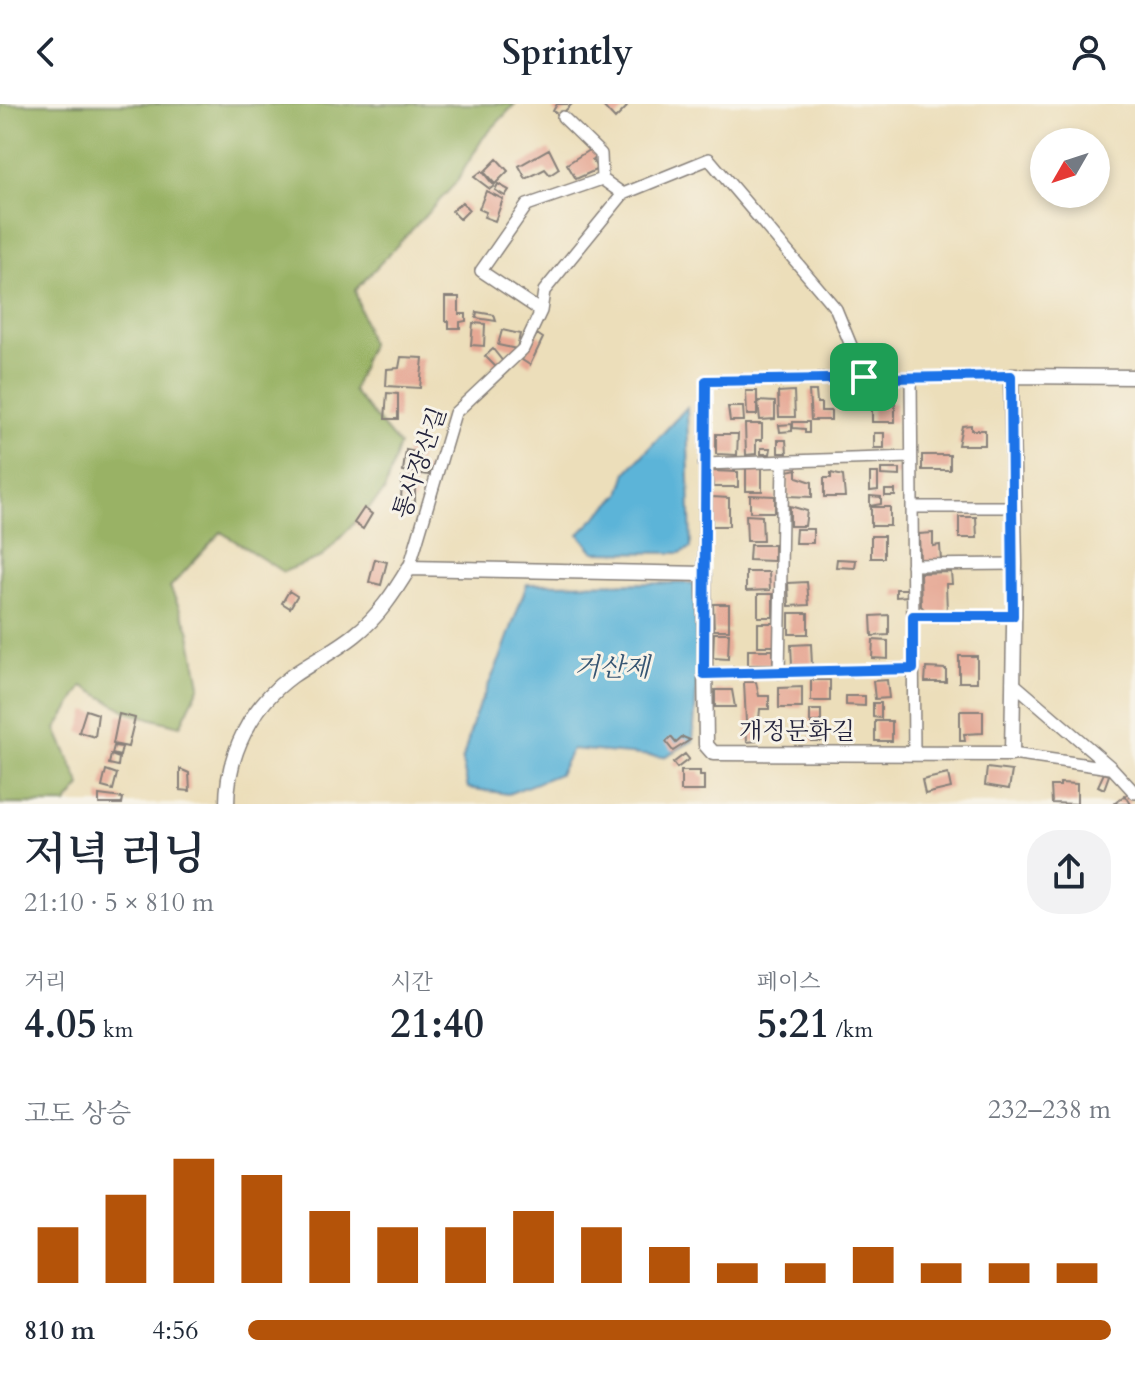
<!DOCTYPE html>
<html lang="ko">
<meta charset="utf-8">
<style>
:root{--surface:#fff;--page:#f2f2f3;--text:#1f2937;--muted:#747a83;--accent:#b45309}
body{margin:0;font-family:Cardo,"Noto Serif KR",serif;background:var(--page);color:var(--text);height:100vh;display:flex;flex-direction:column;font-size:30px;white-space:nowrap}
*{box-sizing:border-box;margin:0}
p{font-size:26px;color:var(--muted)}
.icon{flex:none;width:44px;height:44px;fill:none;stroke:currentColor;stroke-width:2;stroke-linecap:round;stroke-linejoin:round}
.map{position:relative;height:700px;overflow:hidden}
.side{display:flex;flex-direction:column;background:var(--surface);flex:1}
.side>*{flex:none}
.needle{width:52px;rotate:231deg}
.fabs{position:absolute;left:1030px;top:24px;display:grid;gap:16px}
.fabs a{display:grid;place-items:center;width:80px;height:80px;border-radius:50%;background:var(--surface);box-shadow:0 4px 12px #0003;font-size:40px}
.pin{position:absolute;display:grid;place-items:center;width:68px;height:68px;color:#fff;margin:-34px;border-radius:16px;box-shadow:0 4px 12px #0006}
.round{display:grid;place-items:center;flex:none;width:84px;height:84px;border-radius:32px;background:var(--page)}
.summary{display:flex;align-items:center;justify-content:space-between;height:136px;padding:0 24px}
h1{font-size:44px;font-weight:600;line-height:60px}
.metrics{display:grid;grid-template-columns:repeat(3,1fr);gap:12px;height:136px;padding:8px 24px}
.metrics div{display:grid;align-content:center}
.metrics b{font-size:40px;font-weight:600}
.metrics small{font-size:22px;font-weight:400}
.metrics p{font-size:22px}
.chart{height:224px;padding:16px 24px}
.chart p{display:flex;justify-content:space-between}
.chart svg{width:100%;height:144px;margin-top:8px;stroke:var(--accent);stroke-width:6}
ul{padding:0 24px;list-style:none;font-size:26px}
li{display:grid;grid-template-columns:128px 96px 1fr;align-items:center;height:60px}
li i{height:20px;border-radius:10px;background:var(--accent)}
header{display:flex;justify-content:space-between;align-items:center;height:104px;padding:0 24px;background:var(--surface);font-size:36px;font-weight:600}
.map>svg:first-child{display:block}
.forest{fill:#99b265;stroke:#5e6a50;stroke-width:2}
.water{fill:#5bb4d8;stroke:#3e6b8a;stroke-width:2}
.building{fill:#e6a894}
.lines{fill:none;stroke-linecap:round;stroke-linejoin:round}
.minor-casing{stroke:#87807a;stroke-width:14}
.tertiary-casing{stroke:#87807a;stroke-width:17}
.minor{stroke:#fff;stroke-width:11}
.tertiary{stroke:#fff;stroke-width:14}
.route-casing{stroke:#fff;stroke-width:16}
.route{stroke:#1a73e8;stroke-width:10}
.labels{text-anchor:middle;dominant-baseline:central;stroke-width:6;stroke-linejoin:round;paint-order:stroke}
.street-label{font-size:24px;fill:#22223b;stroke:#f7f3e8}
.water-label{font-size:26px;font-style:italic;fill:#365572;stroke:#f7f3e8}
</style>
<header><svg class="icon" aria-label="back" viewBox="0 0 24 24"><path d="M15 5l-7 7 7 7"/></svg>Sprintly<svg class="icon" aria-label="person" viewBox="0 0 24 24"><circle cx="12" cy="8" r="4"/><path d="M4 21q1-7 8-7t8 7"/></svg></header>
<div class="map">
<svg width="1135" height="700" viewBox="0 0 1135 700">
<rect width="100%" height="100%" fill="#f7f3e8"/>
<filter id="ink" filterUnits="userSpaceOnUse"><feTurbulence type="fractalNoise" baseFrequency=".0125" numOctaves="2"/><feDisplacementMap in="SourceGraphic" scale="16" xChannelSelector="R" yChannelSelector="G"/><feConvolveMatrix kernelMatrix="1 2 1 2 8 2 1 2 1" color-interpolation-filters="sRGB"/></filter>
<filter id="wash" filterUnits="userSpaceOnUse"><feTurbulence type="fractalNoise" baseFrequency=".006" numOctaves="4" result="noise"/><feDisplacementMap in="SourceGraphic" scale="32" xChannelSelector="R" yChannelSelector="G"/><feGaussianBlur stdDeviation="1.8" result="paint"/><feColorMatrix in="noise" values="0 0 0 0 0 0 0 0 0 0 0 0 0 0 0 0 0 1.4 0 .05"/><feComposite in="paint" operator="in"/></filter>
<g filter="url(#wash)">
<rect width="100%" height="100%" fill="#ecdeba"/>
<path class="forest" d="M0 0H515L483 34 455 80 355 186 370 240 353 287 399 341 384 388 322 453 283 468 221 428 170 483 189 525 200 581 180 622 130 609 83 582 56 625 81 682 66 700H0Z"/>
<path class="water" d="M687 303 691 444 680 449 594 448 579 430 620 390 627 368Z
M694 479 698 563 693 637 664 653 572 645 559 670 508 690 468 684 462 658 475 611 500 555 527 480Z"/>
<g id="blocks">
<path class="building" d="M557 0H572L560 12 553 7Z
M601 0H624L627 3 615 15Z
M592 44 598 53 592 56 598 65 576 75 567 60Z
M549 45 559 65 550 71 545 65 526 75 519 62Z
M497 55 508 67 495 80 484 68Z
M482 67 494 82 490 85 474 73Z
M498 80 509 86 505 92 495 86Z
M486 87 503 95 495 117 484 113 486 108 479 105Z
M462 98 469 106 460 115 452 107Z
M445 193H459V210H466V217L460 218V224H449V217H445Z
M477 208 494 211 496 217 476 214Z
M473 219 485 220 484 242 471 241Z
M502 226 520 230 517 245 498 241Z
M537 230 543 234 530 261 522 256Z
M493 245 504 259 498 265 485 252Z
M401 253 423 254 420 284 386 282 387 265 399 264Z
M746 287H757V311H747Z
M794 287 795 313H779L778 288Z
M809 287H816L817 299H821V307H831V316H811Z
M387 289 398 290V315H385Z
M758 297 775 298V315L760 316Z
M895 299V318H872V300Z
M728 303H743L744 317H730Z
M793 318H809V329H805V325L793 324Z
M745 320H762V336H756V350L746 351Z
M792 320V327L780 328 779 321Z
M971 321V326H985V341H958L962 322Z
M874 329H884V344H874Z
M716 330H738L737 351 716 350Z
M778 336H786L787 349H778Z
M761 344H771L770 350H761Z
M406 346 421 349 418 363 430 365 429 371 403 367Z
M922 351H950V366H922Z
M746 362H762V387H746Z
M797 365V373L812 378V393L788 392V367Z
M881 365H900V372L881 371Z
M712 367 738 368V383H713Z
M831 369 843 372 845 393H824V374H831Z
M870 369H878V386L870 387Z
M402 373 415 374V398H401Z
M885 386H895V392H885Z
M750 391 775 392V408H750Z
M870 392 881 393V400L870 402Z
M712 393 729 394V422H712Z
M790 402 807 407 805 422H790Z
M871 403H890V422H871Z
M364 404 372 410 363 425 354 419Z
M746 411 762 412 763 437H747Z
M959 413H976L977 434H959Z
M796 425H813V439H795Z
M933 429V442L940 441 941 457 920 458 919 430Z
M871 432H884V454H871Z
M750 441H774V457L749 456Z
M375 455 387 458 381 481 369 478Z
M837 455 856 456 855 464 836 463Z
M746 468H769L770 486 746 487Z
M951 468 952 480H946L947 508 927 509 921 502 920 469Z
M807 478 809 501 789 502 788 479Z
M896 485H908V492L896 493Z
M289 487 297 492 290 504 282 499Z
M758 490H773V513H758Z
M713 500H729V526H714Z
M789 509H808V530H789Z
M889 511V531L872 532 871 512Z
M758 519H774V542H758Z
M714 529H729L728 555 713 554Z
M873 536 888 537V555L872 554Z
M811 540 812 561H792L791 541Z
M748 546H773V561H748Z
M959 552H977V578H959Z
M926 564 946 565V578H925Z
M811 576H830V597H811Z
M887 576 889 594 875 595 873 577Z
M744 578H756L759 592H769V605H760L757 637 747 638Z
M802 583V604H779V584Z
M715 586H732L735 603H715Z
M846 592H865V602L846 601Z
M873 599H881V614L873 613Z
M86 606 98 610 95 633 79 628Z
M810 606H821V618H810Z
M960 607H983V629L964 630 965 637H960Z
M119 610 135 614 128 643 113 640Z
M875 617H892V637H875Z
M811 619H822V637H811Z
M671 633 676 639 683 633 690 636 673 647 666 638Z
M114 642 122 643 120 652 112 650Z
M685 650 689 655 677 664 673 659Z
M111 651 119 654 118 662 109 660Z
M987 664 1012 667 1009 685 985 681Z
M180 665 189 669 190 687 180 686Z
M106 666 117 670 113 686 102 683Z
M681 667H700V672H704V687H681Z
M1104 669 1109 671 1104 685 1098 682Z
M948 670 951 684 925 690 922 676Z
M1060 679 1077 680V700L1052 699 1051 682H1060Z
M99 691 123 694 122 700H99Z
M1125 691 1131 700H1114Z"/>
</g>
</g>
<g filter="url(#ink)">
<use href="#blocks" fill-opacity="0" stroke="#87807a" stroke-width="2"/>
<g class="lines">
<defs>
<path id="minor" d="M563 13 601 50 602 75 623 90
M541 207 481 167 527 101 602 75
M911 273 914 650
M704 360 911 353
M912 403H1013
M912 461 1015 460
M409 464 455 309 523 245 541 207 544 187 623 90 709 55 836 205 864 273
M704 470 706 277 1011 272
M913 512H1013
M779 569 783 359
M704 570 913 565
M1012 578 1112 664 1135 689
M1012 650 1110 664"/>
<path id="tertiary" d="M227 700C227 650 251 602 292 572 312 558 335 547 355 531 378 513 394 489 409 464L704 470 706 641 713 649 1012 650 1015 460 1011 272 1135 273"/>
</defs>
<use href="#minor" class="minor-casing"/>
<use href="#tertiary" class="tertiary-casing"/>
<use href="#minor" class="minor"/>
<use href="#tertiary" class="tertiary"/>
</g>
</g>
<g class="lines" filter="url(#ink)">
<defs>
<path id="route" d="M1011 272 1013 512H913V565L704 570 706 277Z"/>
</defs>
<use href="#route" class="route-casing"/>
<use href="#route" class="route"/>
</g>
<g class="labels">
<g class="street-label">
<text transform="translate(420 359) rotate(-71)">통사장산길</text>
<text x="797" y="627">개정문화길</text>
</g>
<g class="water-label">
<text x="612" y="563">거산제</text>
</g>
</g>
</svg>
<div class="fabs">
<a><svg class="needle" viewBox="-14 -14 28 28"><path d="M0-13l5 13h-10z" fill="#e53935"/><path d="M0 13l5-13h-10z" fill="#747a83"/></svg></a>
</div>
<div class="pin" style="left:864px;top:273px;background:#1e9e55"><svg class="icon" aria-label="arrive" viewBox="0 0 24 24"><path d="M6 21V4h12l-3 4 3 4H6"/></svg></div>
</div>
<section class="side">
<div class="summary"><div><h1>저녁 러닝</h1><p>21:10 · 5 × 810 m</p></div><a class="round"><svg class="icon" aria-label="share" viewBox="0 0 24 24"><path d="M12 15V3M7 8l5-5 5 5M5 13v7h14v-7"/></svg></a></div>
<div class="metrics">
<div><p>거리</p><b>4.05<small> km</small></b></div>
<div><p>시간</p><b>21:40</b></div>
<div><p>페이스</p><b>5:21<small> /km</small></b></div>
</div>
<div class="chart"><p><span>고도 상승</span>232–238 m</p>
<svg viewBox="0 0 160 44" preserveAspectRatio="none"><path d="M5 44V27M15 44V17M25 44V6M35 44V11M45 44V22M55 44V27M65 44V27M75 44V22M85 44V27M95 44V33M105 44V38M115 44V38M125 44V33M135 44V38M145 44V38M155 44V38"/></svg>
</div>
<ul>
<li><b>810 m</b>4:56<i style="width:100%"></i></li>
</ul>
</section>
